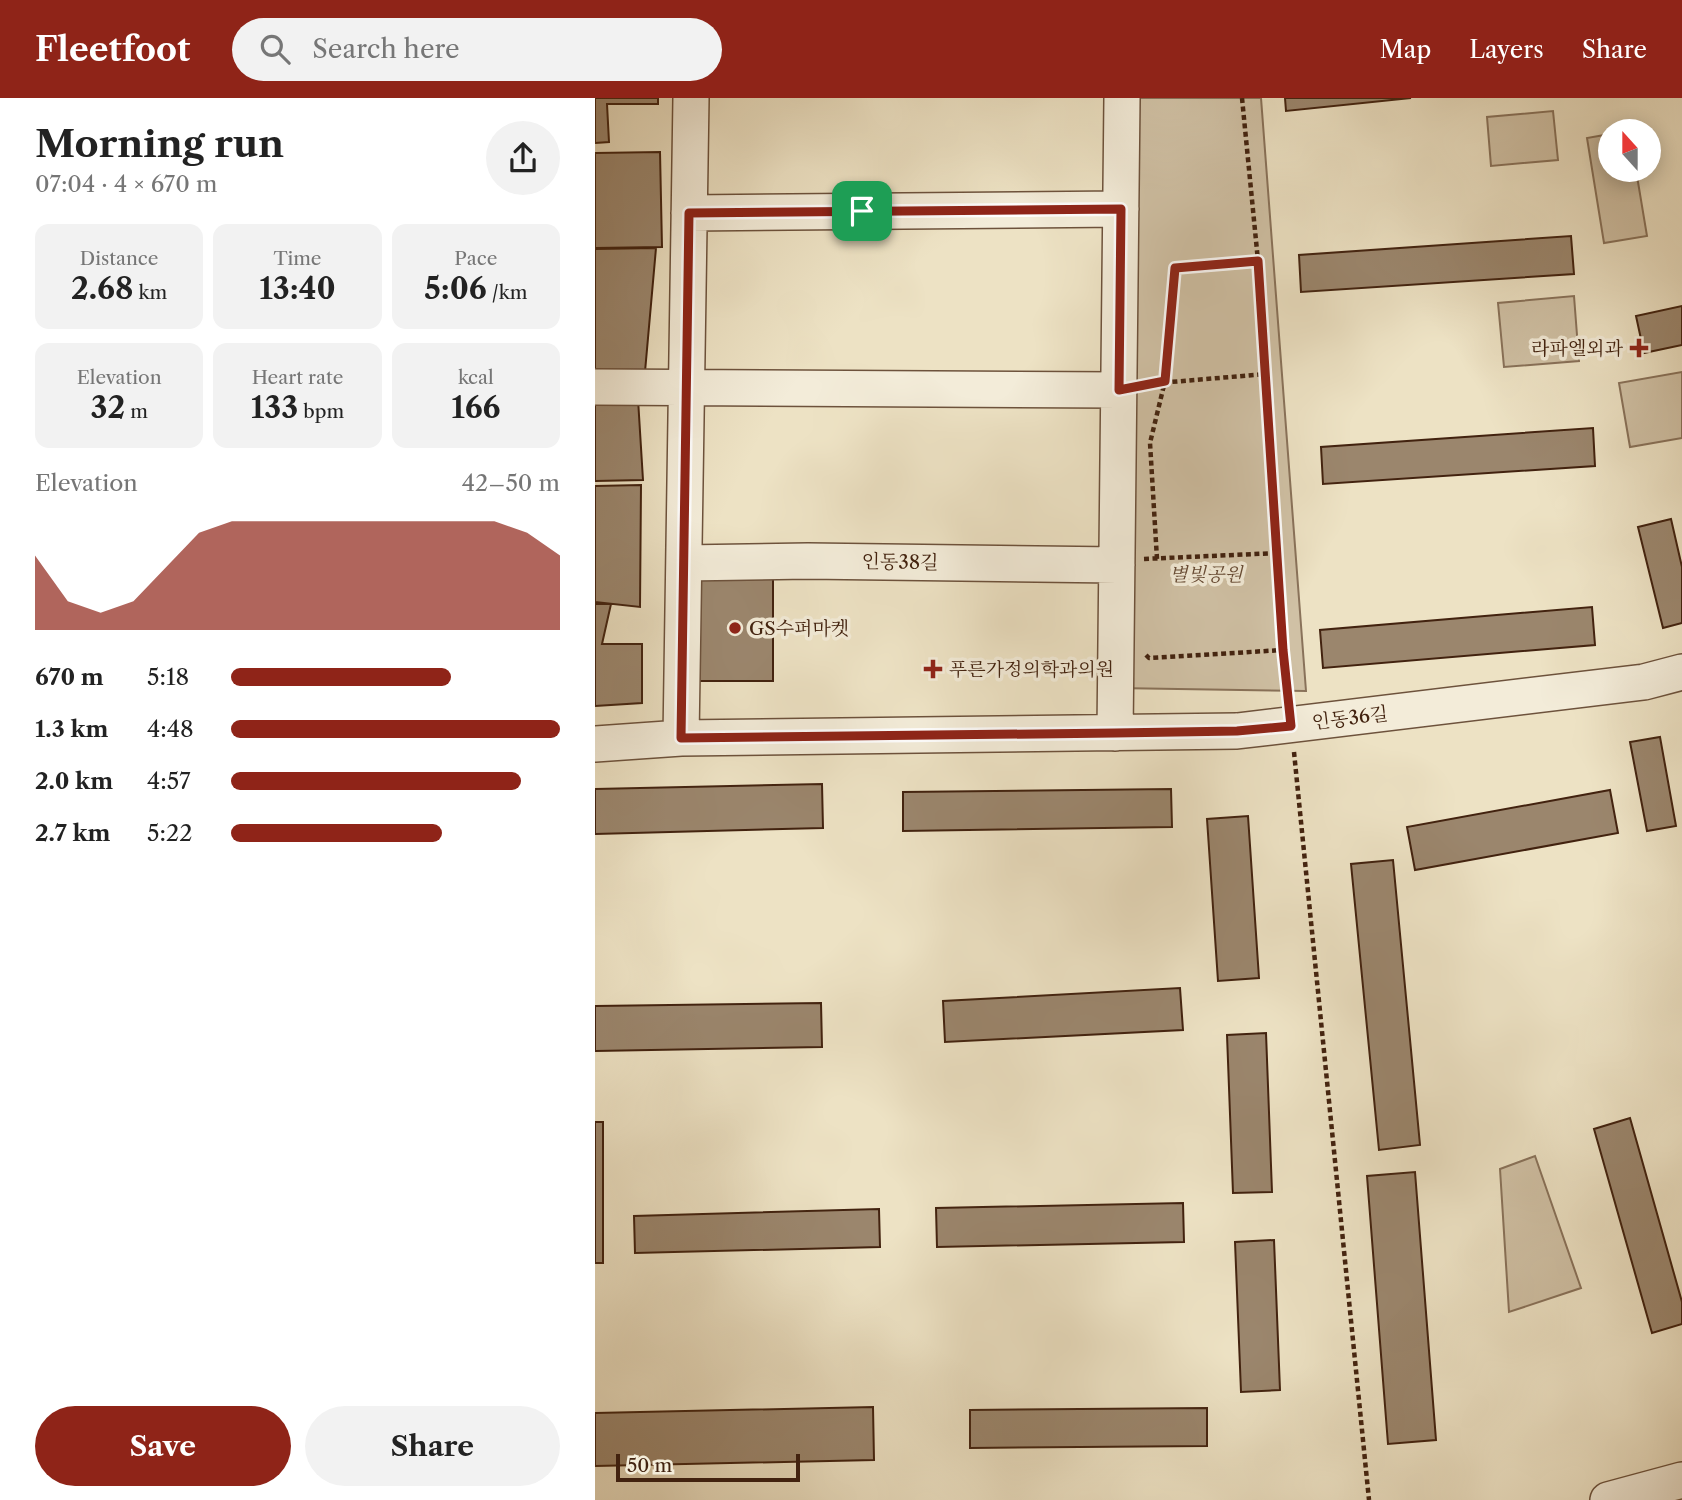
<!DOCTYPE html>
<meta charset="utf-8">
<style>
:root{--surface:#fff;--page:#f2f2f2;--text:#222;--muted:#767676;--accent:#8f2418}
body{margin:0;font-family:"Libre Caslon Text","Noto Serif KR",serif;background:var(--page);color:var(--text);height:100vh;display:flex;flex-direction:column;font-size:26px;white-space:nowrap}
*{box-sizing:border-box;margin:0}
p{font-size:23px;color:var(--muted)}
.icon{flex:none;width:38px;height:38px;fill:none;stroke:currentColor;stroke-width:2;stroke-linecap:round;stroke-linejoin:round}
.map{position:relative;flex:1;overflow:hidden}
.drawer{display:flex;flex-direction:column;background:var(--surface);width:595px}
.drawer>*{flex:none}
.needle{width:46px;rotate:339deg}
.buttons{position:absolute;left:1003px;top:21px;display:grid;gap:14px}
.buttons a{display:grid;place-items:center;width:63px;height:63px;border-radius:50%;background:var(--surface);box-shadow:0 4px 18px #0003;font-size:35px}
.scale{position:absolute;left:21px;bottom:18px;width:184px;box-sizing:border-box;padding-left:7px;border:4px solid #42220f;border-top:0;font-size:19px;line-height:24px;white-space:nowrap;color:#42220f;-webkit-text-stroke:5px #f3ecd9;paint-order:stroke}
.pin{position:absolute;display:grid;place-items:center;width:60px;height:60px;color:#fff;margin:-30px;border-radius:14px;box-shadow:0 4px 10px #0006}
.round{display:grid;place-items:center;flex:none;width:74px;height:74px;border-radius:37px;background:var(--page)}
.summary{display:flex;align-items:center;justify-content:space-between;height:119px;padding:0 35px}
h1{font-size:38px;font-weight:700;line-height:52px}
.metrics{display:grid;grid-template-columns:repeat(3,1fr);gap:10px;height:119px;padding:7px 35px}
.metrics div{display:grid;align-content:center;border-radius:14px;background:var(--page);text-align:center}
.metrics b{font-size:30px;font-weight:700}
.metrics small{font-size:19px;font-weight:400}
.metrics p{font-size:19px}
.chart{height:196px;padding:14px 35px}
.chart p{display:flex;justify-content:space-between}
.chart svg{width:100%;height:126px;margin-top:7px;fill:var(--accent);opacity:.7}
.cta{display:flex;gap:14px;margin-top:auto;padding:14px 35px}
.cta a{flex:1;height:80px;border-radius:42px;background:var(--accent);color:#fff;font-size:28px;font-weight:700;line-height:80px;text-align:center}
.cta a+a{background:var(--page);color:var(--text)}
ul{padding:0 35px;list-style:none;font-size:23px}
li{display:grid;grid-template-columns:112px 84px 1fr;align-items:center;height:52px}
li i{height:18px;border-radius:9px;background:var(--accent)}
header{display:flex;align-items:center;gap:42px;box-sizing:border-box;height:98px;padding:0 35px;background:var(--accent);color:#fff}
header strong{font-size:33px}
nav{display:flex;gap:38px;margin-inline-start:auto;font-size:24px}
.search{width:490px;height:63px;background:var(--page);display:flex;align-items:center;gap:18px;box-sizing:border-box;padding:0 24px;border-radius:38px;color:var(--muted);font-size:26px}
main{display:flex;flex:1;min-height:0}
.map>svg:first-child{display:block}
.green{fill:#d0c1a5;stroke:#89725a;stroke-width:2}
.building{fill:#9b866d;stroke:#42220f;stroke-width:2}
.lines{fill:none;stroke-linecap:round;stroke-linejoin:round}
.minor-casing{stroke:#6d523c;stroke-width:38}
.path{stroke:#42220f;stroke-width:4.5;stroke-dasharray:5 3.5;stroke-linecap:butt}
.minor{stroke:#f3ecd9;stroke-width:35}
.route-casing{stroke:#fff;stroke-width:14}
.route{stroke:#8f2418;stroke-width:9}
.poi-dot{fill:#8f2418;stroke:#f3ecd9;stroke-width:2.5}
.labels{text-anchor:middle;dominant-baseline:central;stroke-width:7;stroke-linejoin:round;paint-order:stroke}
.poi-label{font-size:19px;fill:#42220f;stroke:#f3ecd9;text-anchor:start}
.street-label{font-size:19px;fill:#42220f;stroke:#f3ecd9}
.park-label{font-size:19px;font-style:italic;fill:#664a34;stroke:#f3ecd9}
</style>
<header>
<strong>Fleetfoot</strong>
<div class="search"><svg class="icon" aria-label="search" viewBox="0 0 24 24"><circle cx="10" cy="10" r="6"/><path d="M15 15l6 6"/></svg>Search here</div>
<nav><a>Map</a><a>Layers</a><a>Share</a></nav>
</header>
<main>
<section class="drawer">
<div class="summary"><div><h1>Morning run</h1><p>07:04 · 4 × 670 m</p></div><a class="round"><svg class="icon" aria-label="share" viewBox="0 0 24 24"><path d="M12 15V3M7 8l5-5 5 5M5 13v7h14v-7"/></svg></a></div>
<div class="metrics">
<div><p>Distance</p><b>2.68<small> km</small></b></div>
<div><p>Time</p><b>13:40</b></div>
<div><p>Pace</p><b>5:06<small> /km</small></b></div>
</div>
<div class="metrics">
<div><p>Elevation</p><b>32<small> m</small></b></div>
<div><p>Heart rate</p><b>133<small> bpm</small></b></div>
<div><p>kcal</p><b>166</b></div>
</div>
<div class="chart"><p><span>Elevation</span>42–50 m</p>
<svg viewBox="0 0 160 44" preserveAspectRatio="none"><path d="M0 44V18L10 34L20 38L30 34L40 22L50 10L60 6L70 6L80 6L90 6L100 6L110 6L120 6L130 6L140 6L150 10L160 18V44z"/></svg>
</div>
<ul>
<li><b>670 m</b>5:18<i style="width:67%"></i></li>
<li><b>1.3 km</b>4:48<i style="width:100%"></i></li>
<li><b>2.0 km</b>4:57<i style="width:88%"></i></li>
<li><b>2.7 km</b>5:22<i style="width:64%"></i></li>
</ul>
<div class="cta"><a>Save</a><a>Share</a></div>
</section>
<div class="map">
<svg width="1087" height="1402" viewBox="0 0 1087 1402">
<rect width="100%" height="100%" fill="#ede2c4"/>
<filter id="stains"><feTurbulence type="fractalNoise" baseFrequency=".00286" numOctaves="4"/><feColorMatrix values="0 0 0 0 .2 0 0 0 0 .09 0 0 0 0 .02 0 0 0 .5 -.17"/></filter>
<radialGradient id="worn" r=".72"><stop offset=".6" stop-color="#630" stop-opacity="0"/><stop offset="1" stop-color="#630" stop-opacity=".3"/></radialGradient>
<path class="green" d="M513 0H666L711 593 521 590Z
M958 13 963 62 896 68 892 19Z
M1015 36V72H1041L1052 138 1009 145 992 40Z
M979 198 984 263 909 269 903 205Z
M1087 274V340L1035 349 1024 285Z
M940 1058 986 1190 914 1214 905 1071Z"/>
<path class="building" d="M0 0H63V6H12L14 44 0 45Z
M690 0H816L691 13Z
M65 54 67 149 0 150V55Z
M976 138 979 176 706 194 704 157Z
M61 150 49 285 0 284V151Z
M1087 208V247L1049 255 1041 218Z
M0 301H43L48 382 0 383Z
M998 330 1000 368 728 386 726 349Z
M46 387 45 509 0 504V388Z
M1076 421 1087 469V525L1068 530 1043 429Z
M102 478H178V583H101Z
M0 506H16L7 546H47V605L0 608Z
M997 509 1000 547 728 570 725 532Z
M1065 639 1081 728 1052 733 1035 644Z
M227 686 228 730 0 736V691Z
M576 691 577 729 308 733V694Z
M1015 692 1023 735 820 772 812 729Z
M653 718 664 880 623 883 612 721Z
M798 762 825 1047 784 1052 756 766Z
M585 890 588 932 350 944 348 903Z
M226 905 227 949 0 953V908Z
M671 935 677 1094 638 1095 632 937Z
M1035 1020 1087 1204V1226L1057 1235 999 1031Z
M0 1024H8V1165H0Z
M820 1074 841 1342 793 1346 772 1078Z
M588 1105 589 1144 342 1149 341 1110Z
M284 1111 285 1149 40 1155 39 1118Z
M679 1142 685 1292 646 1294 640 1144Z
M278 1309 279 1362 0 1368V1315Z
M612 1310V1348L375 1350V1312Z"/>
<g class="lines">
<defs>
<path id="minor" d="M94 115 526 111
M0 289 524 292
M89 465 213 463 522 467
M520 635 527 0
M86 640 96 0
M0 646 86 640 642 633 1049 584 1087 574
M1013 1402 1087 1382"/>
</defs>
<use href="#minor" class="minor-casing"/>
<path class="path" d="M647 0 663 163 688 552 694 600
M552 286 671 276
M549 461 682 455
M562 461 555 345 570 283 580 169 663 163
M551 557 554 560 688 552
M699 654 774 1402"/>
<use href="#minor" class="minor"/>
</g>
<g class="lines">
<defs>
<path id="route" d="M526 111 524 292 570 283 580 170 663 163 688 552 696 628 642 633 520 635 86 640 94 115Z"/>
</defs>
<use href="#route" class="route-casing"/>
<use href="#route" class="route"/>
</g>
<g class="poi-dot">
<path d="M1040.5 239.5h7v7h7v7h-7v7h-7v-7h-7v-7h7z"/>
<circle cx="140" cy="530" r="7"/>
<path d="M334.5 560.5h7v7h7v7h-7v7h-7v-7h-7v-7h7z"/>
</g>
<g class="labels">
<g class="poi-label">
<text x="1028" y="250" text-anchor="end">라파엘외과</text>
<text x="154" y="530">GS수퍼마켓</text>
<text x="354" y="571">푸른가정의학과의원</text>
</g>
<g class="street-label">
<text transform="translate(305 464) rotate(1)">인동38길</text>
<text transform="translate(755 620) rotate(-7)">인동36길</text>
</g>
<g class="park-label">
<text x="611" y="476">별빛공원</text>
</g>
</g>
<rect width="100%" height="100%" filter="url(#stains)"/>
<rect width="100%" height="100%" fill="url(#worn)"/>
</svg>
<div class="buttons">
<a><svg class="needle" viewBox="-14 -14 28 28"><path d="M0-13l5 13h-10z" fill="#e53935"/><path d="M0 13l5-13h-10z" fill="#767676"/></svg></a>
</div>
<div class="scale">50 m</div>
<div class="pin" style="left:267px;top:113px;background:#1e9e55"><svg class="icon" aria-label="arrive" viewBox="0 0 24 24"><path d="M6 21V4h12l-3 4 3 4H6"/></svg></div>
</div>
</main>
